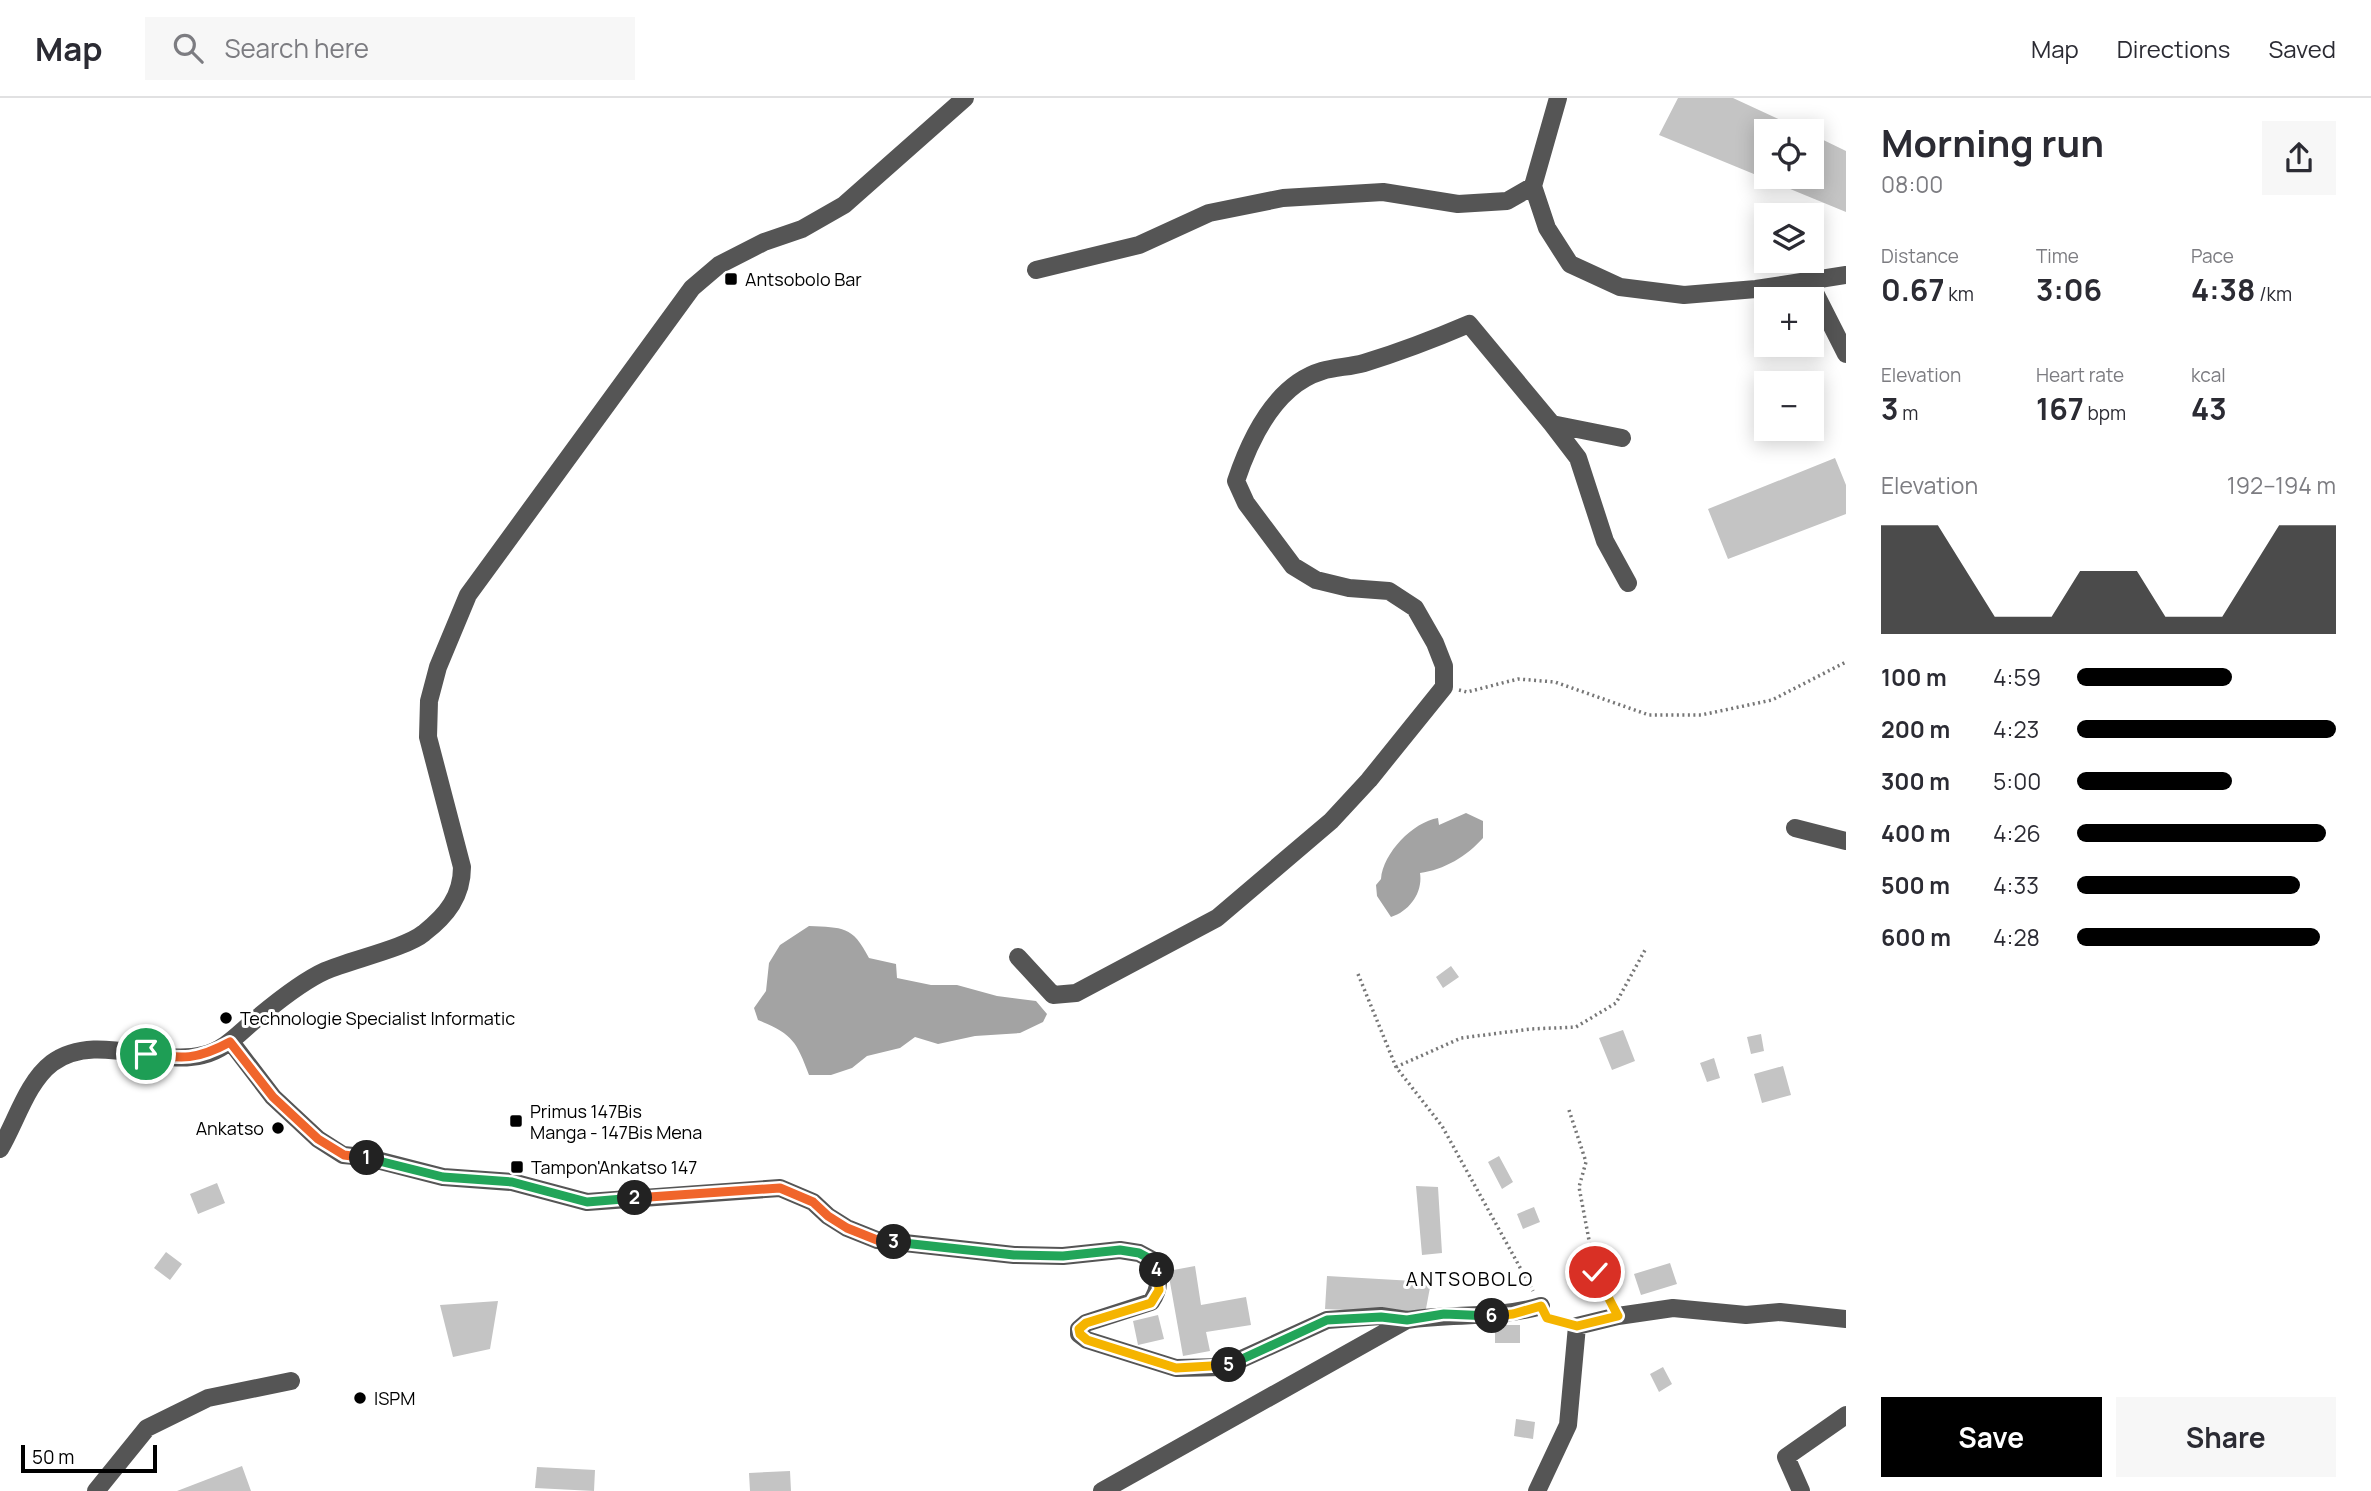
<!DOCTYPE html>
<meta charset="utf-8">
<style>
:root{--surface:#fff;--page:#f7f7f7;--text:#2b2b33;--muted:#7c7c81;--line:#e1e1e2;--accent:#000}
body{margin:0;font-family:Manrope,sans-serif;background:var(--page);color:var(--text);height:100vh;display:flex;flex-direction:column;font-size:26px;white-space:nowrap}
*{box-sizing:border-box;margin:0}
p{font-size:23px;color:var(--muted)}
.icon{flex:none;width:38px;height:38px;fill:none;stroke:currentColor;stroke-width:2;stroke-linecap:round;stroke-linejoin:round}
.map{position:relative;flex:1;overflow:hidden}
.side{display:flex;flex-direction:column;background:var(--surface);width:525px}
.side>*{flex:none}
.buttons{position:absolute;left:1754px;top:21px;display:grid;gap:14px}
.buttons a{display:grid;place-items:center;width:70px;height:70px;border-radius:0px;background:var(--surface);box-shadow:0 4px 18px #0003;font-size:35px}
.scale{position:absolute;left:21px;bottom:18px;width:136px;box-sizing:border-box;padding-left:7px;border:4px solid #000;border-top:0;font-size:19px;line-height:24px;white-space:nowrap;color:#000;-webkit-text-stroke:5px #fff;paint-order:stroke}
.pin{position:absolute;display:grid;place-items:center;width:60px;height:60px;color:#fff;margin:-30px;border:4px solid #fff;border-radius:50%;box-shadow:0 2px 7px #0007}
.km{position:absolute;width:35px;height:35px;margin:-18px;border-radius:50%;background:#222;color:#fff;font-size:19px;line-height:35px;text-align:center}
.round{display:grid;place-items:center;flex:none;width:74px;height:74px;border-radius:0px;background:var(--page)}
.summary{display:flex;align-items:center;justify-content:space-between;height:119px;padding:0 35px}
h1{font-size:38px;font-weight:700;line-height:52px}
.metrics{display:grid;grid-template-columns:repeat(3,1fr);gap:10px;height:119px;padding:7px 35px}
.metrics div{display:grid;align-content:center}
.metrics b{font-size:30px;font-weight:700}
.metrics small{font-size:19px;font-weight:400}
.metrics p{font-size:19px}
.chart{height:196px;padding:14px 35px}
.chart p{display:flex;justify-content:space-between}
.chart svg{width:100%;height:126px;margin-top:7px;fill:var(--accent);opacity:.7}
.action{display:flex;gap:14px;margin-top:auto;padding:14px 35px}
.action a{flex:1;height:80px;border-radius:0px;background:var(--accent);color:#fff;font-size:28px;font-weight:700;line-height:80px;text-align:center}
.action a+a{background:var(--page);color:var(--text)}
ul{padding:0 35px;list-style:none;font-size:23px}
li{display:grid;grid-template-columns:112px 84px 1fr;align-items:center;height:52px}
li i{height:18px;border-radius:9px;background:var(--accent)}
header{display:flex;align-items:center;gap:42px;box-sizing:border-box;height:98px;padding:0 35px;background:var(--surface);border-bottom:2px solid var(--line)}
header strong{font-size:33px}
nav{display:flex;gap:38px;margin-inline-start:auto;font-size:24px}
.search{width:490px;height:63px;background:var(--page);display:flex;align-items:center;gap:18px;box-sizing:border-box;padding:0 24px;border-radius:0px;color:var(--muted);font-size:26px}
main{display:flex;flex:1;min-height:0}
.map>svg:first-child{display:block}
.water{fill:#a3a3a3}
.building{fill:#c4c4c4}
.lines{fill:none;stroke-linecap:round;stroke-linejoin:round}
.path{stroke:#777;stroke-width:3.5;stroke-dasharray:2 3.5;stroke-linecap:butt}
.minor{stroke:#555;stroke-width:18}
.split-1-casing{stroke:#fff;stroke-width:14}
.split-2-casing{stroke:#fff;stroke-width:14}
.split-3-casing{stroke:#fff;stroke-width:14}
.split-4-casing{stroke:#fff;stroke-width:14}
.split-5-casing{stroke:#fff;stroke-width:14}
.split-6-casing{stroke:#fff;stroke-width:14}
.split-7-casing{stroke:#fff;stroke-width:14}
.split-1{stroke:#f0652b;stroke-width:9}
.split-2{stroke:#22a559;stroke-width:9}
.split-3{stroke:#f0652b;stroke-width:9}
.split-4{stroke:#22a559;stroke-width:9}
.split-5{stroke:#f5b400;stroke-width:9}
.split-6{stroke:#22a559;stroke-width:9}
.split-7{stroke:#f5b400;stroke-width:9}
.poi-dot{fill:#000;stroke:#fff;stroke-width:2.5}
.labels{text-anchor:middle;dominant-baseline:central;stroke-width:6;stroke-linejoin:round;paint-order:stroke}
.poi-label{font-size:18px;fill:#000;stroke:#fff;text-anchor:start}
.neighbourhood-label{font-size:19px;letter-spacing:2px;fill:#000;stroke:#fff}
</style>
<header>
<strong>Map</strong>
<div class="search"><svg class="icon" aria-label="search" viewBox="0 0 24 24"><circle cx="10" cy="10" r="6"/><path d="M15 15l6 6"/></svg>Search here</div>
<nav><a>Map</a><a>Directions</a><a>Saved</a></nav>
</header>
<main>
<div class="map">
<svg width="1846" height="1393" viewBox="0 0 1846 1393">
<rect width="100%" height="100%" fill="#fff"/>
<path class="water" d="M1466 715 1483 723V740C1467 758 1444 772 1420 775 1423 794 1410 813 1391 819L1377 798 1376 787 1381 781C1383 755 1413 724 1438 720L1439 727Z
M809 828C843 830 852 827 869 860L896 866 897 880 931 887H957L997 898 1036 903 1047 916 1043 924 1020 935 975 938 938 946 915 939 900 950 867 958 852 970 831 977H809C796 942 792 936 758 922L754 910 766 893 769 865 780 847Z"/>
<path class="building" d="M1678 0H1733L1804 33H1766V79H1811V36L1846 53V114L1659 37Z
M1835 360 1846 387V416L1728 461 1708 411Z
M1451 868 1459 879 1443 890 1436 879Z
M1623 932 1635 963 1612 972 1599 940Z
M1761 936 1764 953 1751 956 1747 939Z
M1714 960 1720 980 1707 984 1700 965Z
M1783 968 1791 997 1762 1005 1754 976Z
M1499 1058 1513 1084 1502 1091 1488 1064Z
M217 1085 225 1105 198 1116 190 1096Z
M1416 1088 1438 1089 1442 1155 1422 1157Z
M1534 1109 1540 1124 1523 1131 1517 1116Z
M166 1154 182 1166 170 1182 154 1170Z
M1670 1165 1677 1186 1641 1197 1634 1176Z
M1195 1168 1201 1207 1246 1199 1251 1227 1206 1234 1210 1253 1183 1258 1168 1173Z
M1327 1178 1431 1184 1425 1216 1325 1211Z
M498 1203 490 1251 453 1259 440 1207Z
M1158 1217 1164 1241 1138 1247 1133 1223Z
M1495 1227H1520V1245H1495Z
M1663 1269 1672 1286 1659 1294 1650 1276Z
M1516 1321 1535 1324 1533 1341 1514 1338Z
M242 1368 251 1393H177Z
M537 1369 595 1372 594 1393 535 1390Z
M790 1373 791 1393H750L749 1375Z"/>
<g class="lines">
<path class="path" d="M1459 592 1467 594 1518 581 1555 584 1649 617H1701L1772 602 1846 564
M1358 876 1396 969 1442 1028 1533 1193
M1396 969 1461 940 1531 931 1576 929 1616 905 1645 852
M1569 1012 1586 1064 1579 1089 1595 1174 1610 1204"/>
<path class="minor" d="M1558 0 1533 88 1547 130 1570 166 1620 189 1684 197 1756 191 1846 177
M1036 172 1139 147 1209 115 1283 100 1383 94 1458 106 1507 103 1533 88
M1809 183 1846 256
M1552 326 1578 360 1605 443 1628 485
M1795 730 1846 743
M1018 859 1053 897 1076 895 1217 820 1331 723 1369 682 1444 589V568L1435 545 1415 510 1389 493 1349 490 1316 482 1293 468 1246 405 1236 383C1250 341 1275 287 1322 273 1335 269 1350 269 1364 265 1400 254 1434 241 1469 226L1552 326 1622 340
M231 944 273 999 318 1041 343 1057 365 1059 443 1079 512 1084 587 1104 780 1090 813 1104 828 1118 847 1130 877 1142 1014 1157 1063 1158 1120 1152 1139 1155 1154 1163C1159 1180 1161 1189 1151 1204L1086 1225 1079 1231V1236L1087 1242 1176 1270 1224 1269 1327 1222 1381 1218 1407 1222
M0 1051C16 1024 27 984 52 965 95 933 156 969 203 957 225 952 239 935 255 922 274 906 303 883 325 873 350 862 406 850 424 835 447 817 462 798 462 769L428 639 429 603 438 569 468 497 692 190 719 167 764 144 802 131 844 107 965 0
M96 1393 147 1330 208 1300 291 1283
M1102 1393 1407 1222C1453 1215 1496 1221 1541 1208
M1537 1393 1568 1327 1577 1228 1618 1218 1673 1210 1746 1217 1780 1214 1846 1221
M1801 1393 1786 1359 1846 1317"/>
</g>
<g class="lines">
<defs>
<path id="split-1" d="M146 956C183 961 197 962 230 944L273 999 318 1041 344 1057 367 1060"/>
<path id="split-2" d="M367 1060 443 1079 512 1084 587 1104 635 1100"/>
<path id="split-3" d="M635 1100 780 1090 813 1104 828 1118 847 1130 877 1142 894 1144"/>
<path id="split-4" d="M894 1144 1014 1157 1063 1158 1120 1152 1139 1155 1154 1163 1157 1172"/>
<path id="split-5" d="M1157 1172 1159 1192 1151 1205 1086 1225 1079 1231 1080 1236 1087 1242 1176 1270 1229 1267"/>
<path id="split-6" d="M1229 1267 1327 1222 1381 1219 1407 1222 1444 1216 1492 1218"/>
<path id="split-7" d="M1492 1218 1513 1216 1541 1208 1547 1220 1577 1228 1618 1218 1595 1174"/>
</defs>
<use href="#split-1" class="split-1-casing"/>
<use href="#split-2" class="split-2-casing"/>
<use href="#split-3" class="split-3-casing"/>
<use href="#split-4" class="split-4-casing"/>
<use href="#split-5" class="split-5-casing"/>
<use href="#split-6" class="split-6-casing"/>
<use href="#split-7" class="split-7-casing"/>
<use href="#split-1" class="split-1"/>
<use href="#split-2" class="split-2"/>
<use href="#split-3" class="split-3"/>
<use href="#split-4" class="split-4"/>
<use href="#split-5" class="split-5"/>
<use href="#split-6" class="split-6"/>
<use href="#split-7" class="split-7"/>
</g>
<g class="poi-dot">
<rect x="724" y="174" width="14" height="14" rx="3.5"/>
<circle cx="226" cy="920" r="7"/>
<rect x="509" y="1016" width="14" height="14" rx="3.5"/>
<circle cx="278" cy="1030" r="7"/>
<rect x="510" y="1062" width="14" height="14" rx="3.5"/>
<circle cx="360" cy="1300" r="7"/>
</g>
<g class="labels">
<g class="poi-label">
<text x="745" y="181">Antsobolo Bar</text>
<text x="240" y="920">Technologie Specialist Informatic</text>
<text x="530" y="1013">Primus 147Bis<tspan x="530" dy="21">Manga - 147Bis Mena</tspan></text>
<text x="264" y="1030" text-anchor="end">Ankatso</text>
<text x="531" y="1069">Tampon'Ankatso 147</text>
<text x="374" y="1300">ISPM</text>
</g>
<g class="neighbourhood-label">
<text x="1470" y="1181">ANTSOBOLO</text>
</g>
</g>
</svg>
<div class="buttons">
<a><svg class="icon" aria-label="locate" viewBox="0 0 24 24"><circle cx="12" cy="12" r="6"/><path d="M12 2v4M12 18v4M2 12h4M18 12h4"/></svg></a>
<a><svg class="icon" aria-label="layers" viewBox="0 0 24 24"><path d="M12 4l9 5-9 5-9-5zM3 14l9 5 9-5"/></svg></a>
<a>+</a>
<a>−</a>
</div>
<div class="scale">50 m</div>
<div class="pin" style="left:146px;top:956px;background:#1e9e55"><svg class="icon" aria-label="arrive" viewBox="0 0 24 24"><path d="M6 21V4h12l-3 4 3 4H6"/></svg></div>
<div class="pin" style="left:1595px;top:1174px;background:#d93025"><svg class="icon" aria-label="check" viewBox="0 0 24 24"><path d="M5 12l5 5 9-10"/></svg></div>
<b class="km" style="left:367px;top:1060px">1</b>
<b class="km" style="left:635px;top:1100px">2</b>
<b class="km" style="left:894px;top:1144px">3</b>
<b class="km" style="left:1157px;top:1172px">4</b>
<b class="km" style="left:1229px;top:1267px">5</b>
<b class="km" style="left:1492px;top:1218px">6</b>
</div>
<section class="side">
<div class="summary"><div><h1>Morning run</h1><p>08:00</p></div><a class="round"><svg class="icon" aria-label="share" viewBox="0 0 24 24"><path d="M12 15V3M7 8l5-5 5 5M5 13v7h14v-7"/></svg></a></div>
<div class="metrics">
<div><p>Distance</p><b>0.67<small> km</small></b></div>
<div><p>Time</p><b>3:06</b></div>
<div><p>Pace</p><b>4:38<small> /km</small></b></div>
</div>
<div class="metrics">
<div><p>Elevation</p><b>3<small> m</small></b></div>
<div><p>Heart rate</p><b>167<small> bpm</small></b></div>
<div><p>kcal</p><b>43</b></div>
</div>
<div class="chart"><p><span>Elevation</span>192–194 m</p>
<svg viewBox="0 0 160 44" preserveAspectRatio="none"><path d="M0 44V6L10 6L20 6L30 22L40 38L50 38L60 38L70 22L80 22L90 22L100 38L110 38L120 38L130 22L140 6L150 6L160 6V44z"/></svg>
</div>
<ul>
<li><b>100 m</b>4:59<i style="width:60%"></i></li>
<li><b>200 m</b>4:23<i style="width:100%"></i></li>
<li><b>300 m</b>5:00<i style="width:60%"></i></li>
<li><b>400 m</b>4:26<i style="width:96%"></i></li>
<li><b>500 m</b>4:33<i style="width:86%"></i></li>
<li><b>600 m</b>4:28<i style="width:94%"></i></li>
</ul>
<div class="action"><a>Save</a><a>Share</a></div>
</section>
</main>
